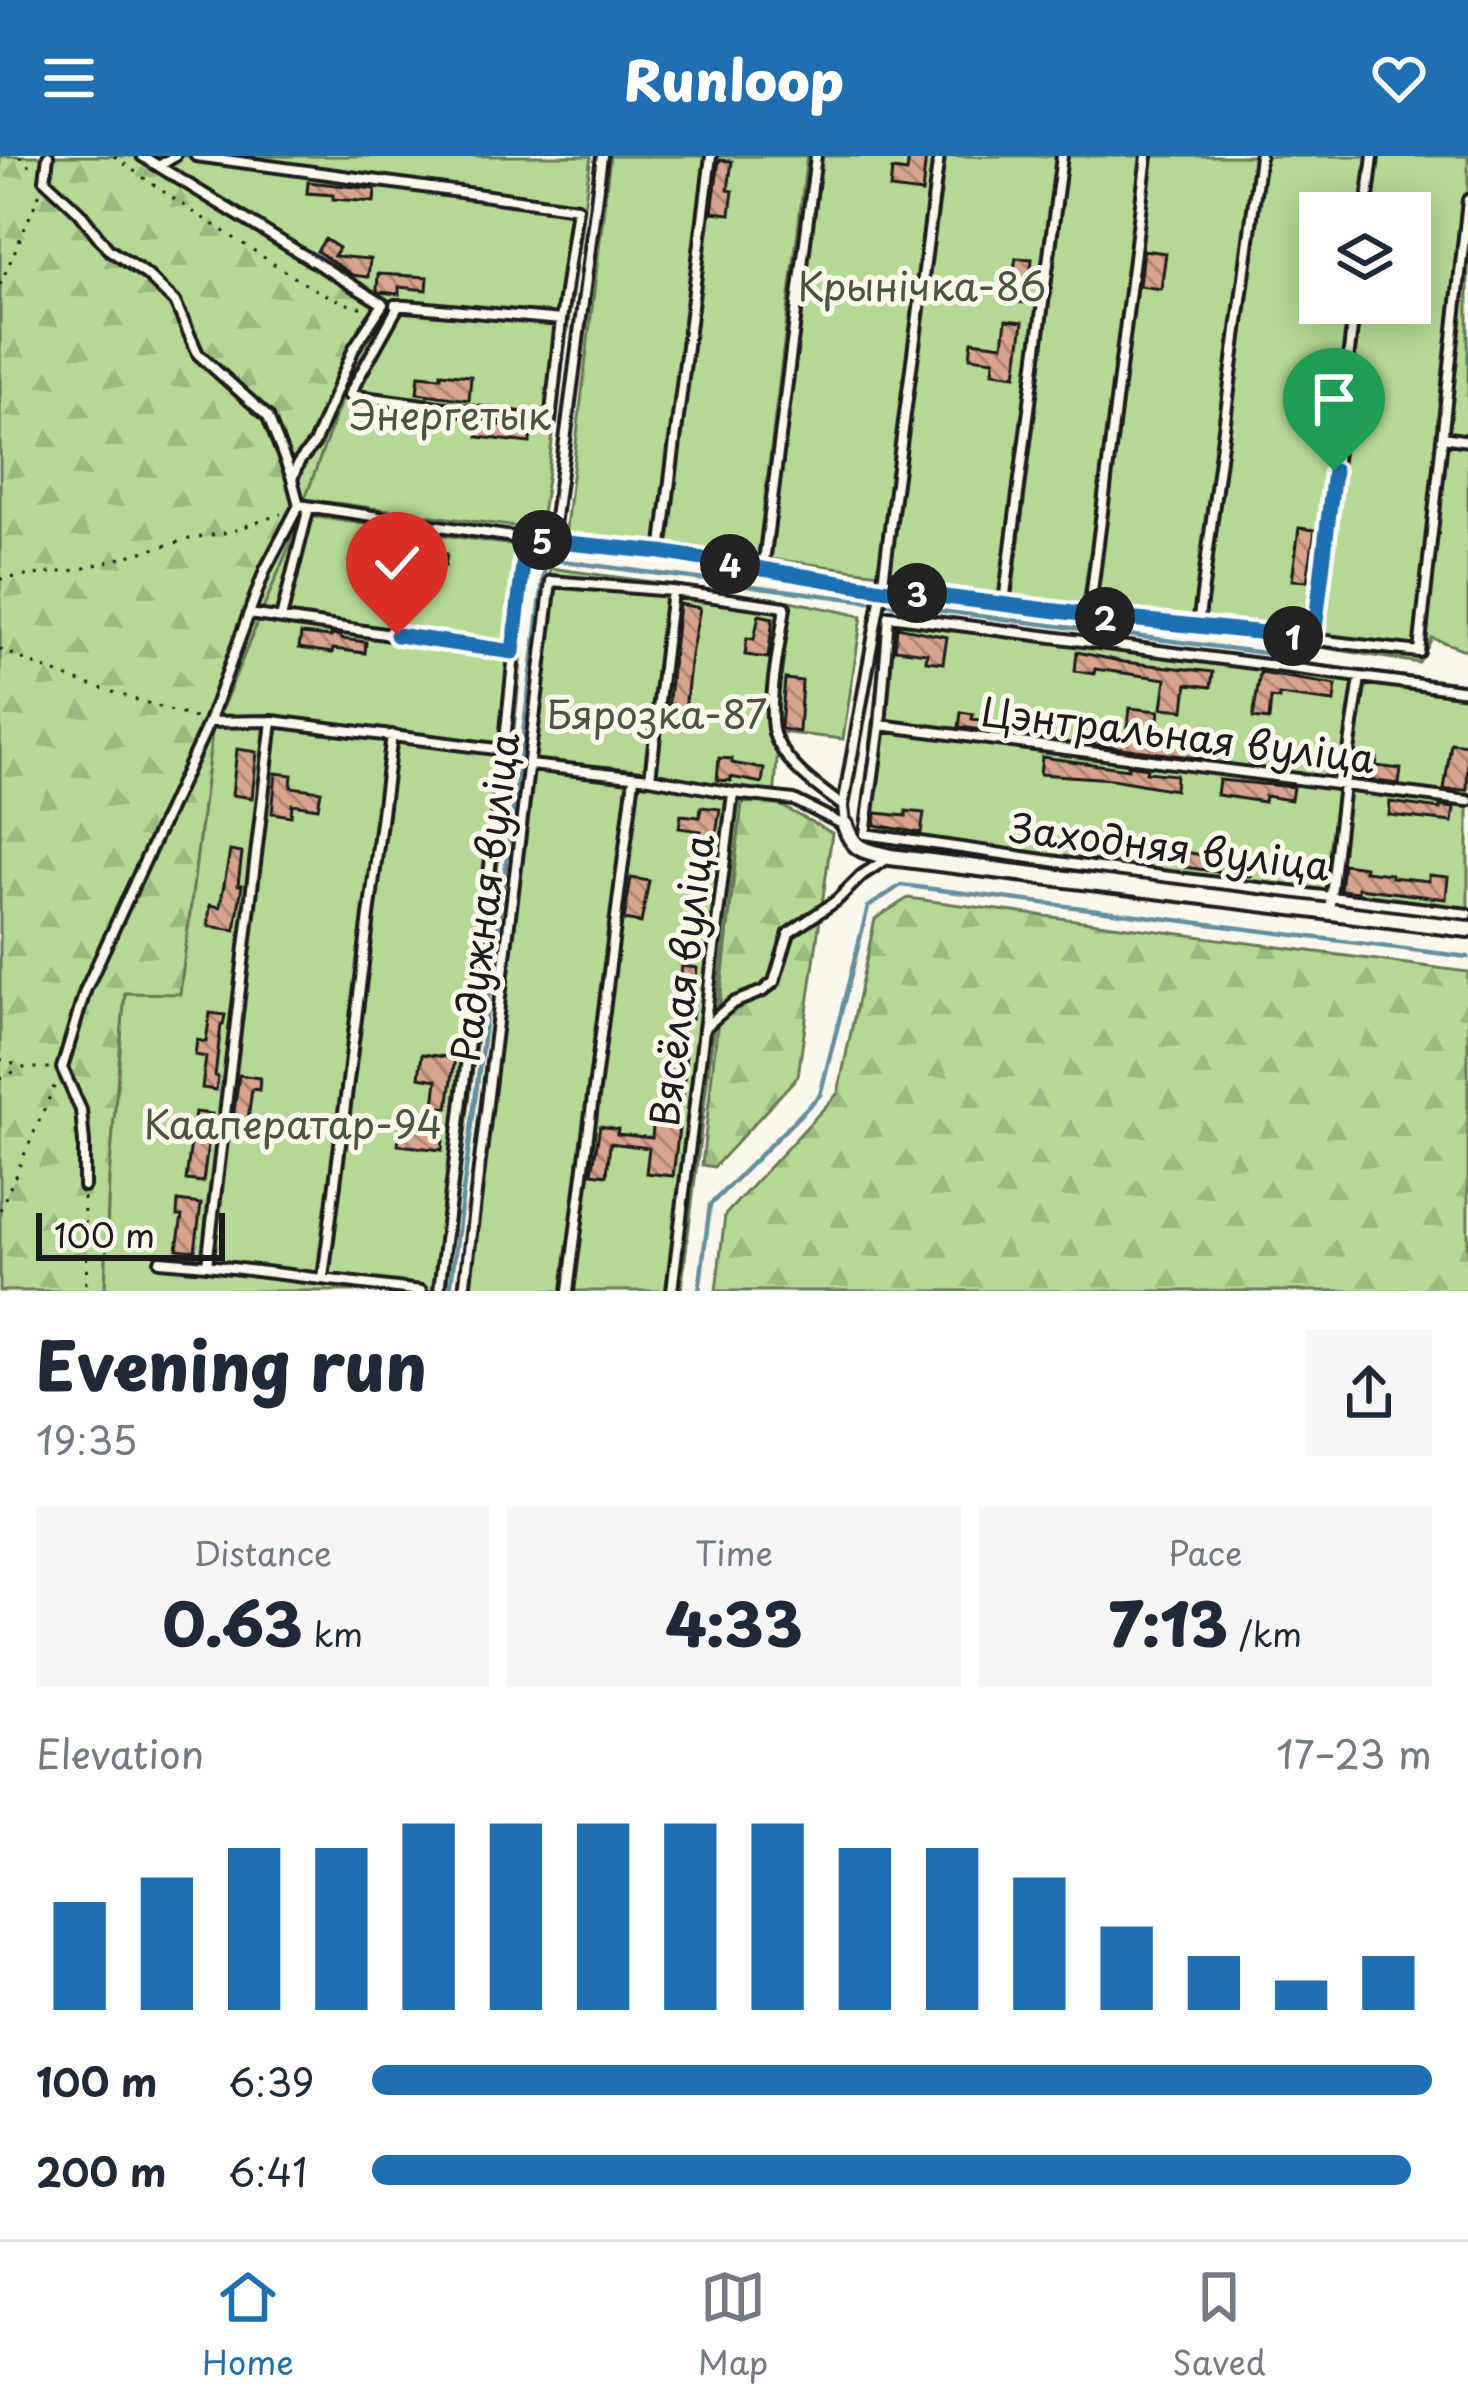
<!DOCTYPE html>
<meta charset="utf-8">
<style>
:root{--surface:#fff;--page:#f6f6f7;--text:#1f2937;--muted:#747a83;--line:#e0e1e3;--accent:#1f6fb2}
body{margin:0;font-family:"Playpen Sans",sans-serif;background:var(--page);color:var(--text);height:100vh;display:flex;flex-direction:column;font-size:45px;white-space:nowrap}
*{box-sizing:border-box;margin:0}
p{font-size:39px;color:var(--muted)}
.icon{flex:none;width:66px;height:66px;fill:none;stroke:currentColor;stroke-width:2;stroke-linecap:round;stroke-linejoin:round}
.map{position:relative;height:1135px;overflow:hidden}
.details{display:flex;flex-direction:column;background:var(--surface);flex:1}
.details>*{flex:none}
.tools{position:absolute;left:1299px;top:36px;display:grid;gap:24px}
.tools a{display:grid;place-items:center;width:132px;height:132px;border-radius:0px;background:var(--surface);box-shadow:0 6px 30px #0003;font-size:60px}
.scale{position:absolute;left:36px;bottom:30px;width:189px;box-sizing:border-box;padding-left:12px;border:6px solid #1c1c1c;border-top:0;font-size:33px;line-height:42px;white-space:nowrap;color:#1c1c1c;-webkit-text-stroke:9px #fbf7ec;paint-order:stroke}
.pin{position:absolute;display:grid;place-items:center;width:102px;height:102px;color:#fff;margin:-123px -51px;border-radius:50% 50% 50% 0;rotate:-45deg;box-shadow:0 0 12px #0007}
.pin .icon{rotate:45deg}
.km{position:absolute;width:60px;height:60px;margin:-30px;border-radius:50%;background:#222;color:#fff;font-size:33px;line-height:60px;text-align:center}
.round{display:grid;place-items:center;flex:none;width:126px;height:126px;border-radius:0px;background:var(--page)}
.overview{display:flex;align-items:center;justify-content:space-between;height:204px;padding:0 36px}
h1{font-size:66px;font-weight:800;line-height:90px}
.stats{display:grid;grid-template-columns:repeat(3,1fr);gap:18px;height:204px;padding:12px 36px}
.stats div{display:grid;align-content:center;border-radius:0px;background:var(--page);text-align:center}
.stats b{font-size:60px;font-weight:800}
.stats small{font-size:33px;font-weight:400}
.stats p{font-size:33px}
.chart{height:336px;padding:24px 36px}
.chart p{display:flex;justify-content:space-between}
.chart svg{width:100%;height:216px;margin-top:12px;stroke:var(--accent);stroke-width:6}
ul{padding:0 36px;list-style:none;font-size:39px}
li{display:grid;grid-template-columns:192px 144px 1fr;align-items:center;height:90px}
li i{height:30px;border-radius:15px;background:var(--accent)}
header{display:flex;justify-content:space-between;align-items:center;height:156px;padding:0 36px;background:var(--accent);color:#fff;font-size:54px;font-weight:800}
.dock{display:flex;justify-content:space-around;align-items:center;height:168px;border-top:3px solid var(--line);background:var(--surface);font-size:33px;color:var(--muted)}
.dock a{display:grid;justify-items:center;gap:6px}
.dock .active{color:var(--accent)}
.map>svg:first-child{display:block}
.forest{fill:url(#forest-firs);stroke:#687a58;stroke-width:3}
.garden{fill:#b5d994;stroke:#687a58;stroke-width:3}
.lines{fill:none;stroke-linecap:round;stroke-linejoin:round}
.stream{stroke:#648f9f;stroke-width:4.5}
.building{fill:url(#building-back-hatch);stroke:#1c1c1c;stroke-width:3}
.lane-casing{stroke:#1c1c1c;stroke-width:16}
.street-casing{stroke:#1c1c1c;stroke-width:22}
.path{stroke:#1c1c1c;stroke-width:3;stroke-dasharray:3 9;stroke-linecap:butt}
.lane{stroke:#fbf7ec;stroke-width:8}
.street{stroke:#fbf7ec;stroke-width:14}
.route-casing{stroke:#fff;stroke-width:24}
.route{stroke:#1f6fb2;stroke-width:15}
.labels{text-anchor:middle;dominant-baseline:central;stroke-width:10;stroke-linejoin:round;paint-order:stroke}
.park-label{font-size:39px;fill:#4a5540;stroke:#fbf7ec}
.street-label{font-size:39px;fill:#1c1c1c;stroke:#fbf7ec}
</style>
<header><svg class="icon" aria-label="menu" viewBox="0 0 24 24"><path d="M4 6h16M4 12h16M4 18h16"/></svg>Runloop<svg class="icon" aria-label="heart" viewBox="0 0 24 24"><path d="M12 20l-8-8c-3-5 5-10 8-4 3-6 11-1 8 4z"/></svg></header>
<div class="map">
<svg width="1468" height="1135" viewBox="0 0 1468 1135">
<defs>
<pattern id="forest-firs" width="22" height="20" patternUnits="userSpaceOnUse" patternTransform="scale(3)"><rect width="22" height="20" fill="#b5d994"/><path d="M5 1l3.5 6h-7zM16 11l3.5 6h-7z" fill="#9bba7f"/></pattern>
<pattern id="building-back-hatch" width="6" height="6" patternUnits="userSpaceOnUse" patternTransform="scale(3)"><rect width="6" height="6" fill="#d9a48e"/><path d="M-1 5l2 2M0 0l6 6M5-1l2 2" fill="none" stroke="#af8573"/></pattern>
</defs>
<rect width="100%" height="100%" fill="#fbf7ec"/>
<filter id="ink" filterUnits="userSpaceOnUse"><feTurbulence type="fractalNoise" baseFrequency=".00833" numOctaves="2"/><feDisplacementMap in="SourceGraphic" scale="24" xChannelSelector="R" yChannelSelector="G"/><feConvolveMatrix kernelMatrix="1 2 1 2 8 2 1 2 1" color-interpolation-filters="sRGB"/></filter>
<g filter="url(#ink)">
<path class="forest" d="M0 0H135L386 158 348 226 302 359 212 577 180 839 125 837 109 1023 105 1135H0Z
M742 646H774L832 677 798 920 714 1011 702 1009Z
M908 742 1468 816V1135H716L725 1059 838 937 875 763Z"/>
<path class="garden" d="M135 0H591L540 374 305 343 348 226 386 158Z
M610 0H807L758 399 565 380Z
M821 0H1056L999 437 889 430 888 418 771 403Z
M1068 0H1146L1083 448 1012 440Z
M1152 0H1368L1361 57H1320V147H1349L1307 472 1096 450Z
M1379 0H1468V495L1432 482 1419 507 1319 491 1361 147H1410V57H1372Z
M302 359 533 392 512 592 446 1135H105L109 1023 125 837 180 838 212 577Z
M550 412 785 444 862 460 843 583 779 576 774 646 742 647 681 1135H458Z
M885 455 1468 528V765L860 684Z"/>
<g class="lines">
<path class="stream" d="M450 1135 546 403 1295 501
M699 1135 710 1049 820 939 868 751 901 729 1468 801"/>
</g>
<path class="building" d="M909 0H926L922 37 890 33 892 14 907 16Z
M719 4 732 5 728 34 733 35 730 58 712 56Z
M308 26 375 33 374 46 333 43V39L307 37Z
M325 83 339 92 334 100 370 103 368 121 352 119 317 95Z
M1143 94 1166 97 1161 133 1139 130Z
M1016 102 1032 103 1027 147 1008 145Z
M378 118 428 121 427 134 399 131V138L379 136 377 135Z
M1006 164 1023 166 1016 219 993 216 994 204 970 201 972 185 1003 189Z
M441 217 471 220 469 244 417 237 419 219 441 221Z
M479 267 531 272 530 287 478 281Z
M1299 372 1315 374 1307 425 1292 424Z
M403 386 420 388 419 394 447 398 445 410 418 407 417 413 400 411Z
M679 448 700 452 691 499 684 564 667 562Z
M759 459 773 462 768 502 745 499 747 482 754 483Z
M897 471 947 481 943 507 926 505 927 497 895 493Z
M301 478 331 481V479L341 480V483L366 486 365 497 333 493 332 497 299 492Z
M1077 496 1124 506 1213 516 1211 531 1187 528 1184 554 1162 552 1166 523 1095 513 1094 518 1075 515Z
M1260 517 1336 529 1334 546 1279 539V543L1271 542 1269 564 1253 562Z
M785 523 802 525 799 576 782 573 781 571Z
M1130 552 1159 555 1158 565H1153L1151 583 1191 588 1192 582 1207 584 1204 603 1076 586 1077 574 1127 579Z
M961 556 973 558 972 563 1010 568 1011 562 1023 564 1022 568 1049 571 1048 582 959 571Z
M1451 587 1468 589 1467 634H1444Z
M237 593 257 596 252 642 232 639Z
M1357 599 1377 602 1376 610 1401 613 1399 628 1353 622Z
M1042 601 1128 613V609L1147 612 1146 616 1176 619 1175 634 1112 623 1040 618Z
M719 602 732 603V607L764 613 762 627 731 621V625L717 624Z
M276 617 292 619 291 631 321 635 318 652 292 648 291 660 272 657Z
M1219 624 1293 631 1291 644 1265 640 1264 646 1217 639Z
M1390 646 1440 653V650L1454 652 1452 666 1389 659Z
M701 651 720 653 710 717 695 716 701 675 679 672 681 659 700 661Z
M906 655 924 657 921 677 875 669 876 657 906 660Z
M230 695 242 697 238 729H242L235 774 208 770 210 749 220 751Z
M1185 696 1251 708 1250 720 1183 711Z
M1343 708 1365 711 1364 715 1391 718V721L1429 725V719L1448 721 1446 743 1358 732V736L1340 734Z
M631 722 649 725 641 767 624 764Z
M682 810 697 812 692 863 677 861Z
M210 857 225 859 223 869H221L215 920 218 921 216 934 202 932 206 901 195 899 197 884 206 886Z
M666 895 686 898 683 940 659 937Z
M422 898 455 902 448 952 434 950 437 924 419 921Z
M239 919 260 922 259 934 252 933 248 964 233 963Z
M195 956 212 958 203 1026 186 1024Z
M654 960 680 963 673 1020 646 1017 649 992 610 987 607 1019 592 1017 600 970 618 973 617 978 652 982Z
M400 972 444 974 442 994 398 989Z
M178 1045 201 1048 195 1095 177 1093 182 1060H177Z"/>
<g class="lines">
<defs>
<path id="lane" d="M48 0 45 24 79 56 108 93 147 119 175 146 198 198 268 261 292 322
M196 0 577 52 561 164 550 266 349 239 399 149
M159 10 175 0
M1366 57 1373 0
M395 149 561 164
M1443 281 1468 285
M299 349 526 383
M552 385 602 0
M661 396 711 0
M763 414 816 0
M1004 446 1062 0
M249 458 513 497
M1089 459 1147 0
M281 462 309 351
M1198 469 1260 0
M1314 483 1355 147
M1468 535 889 460 880 569 865 678 1113 714 1468 758
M272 565 207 1109 421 1135
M209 566 272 565 504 594 526 383C571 387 617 390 662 396 737 407 811 424 886 433 1064 455 1241 474 1419 496L1468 44
M880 569 1468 645
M530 609 650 622 733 637
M650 622 672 435
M845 669 843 650 882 433 939 0
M1329 756 1344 629 1360 522
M704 872 733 847 763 835 774 826 789 777 836 745 862 719 888 702
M84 1030V987L81 954 62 912 85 835 209 566 265 414 299 349 292 323 299 306 314 288 354 192 383 148 142 0
M160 1105 207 1109
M323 1122 392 579
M439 1135 504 594
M464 1135 551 425 672 435 785 451C781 482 764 558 776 583 790 613 818 631 843 650
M568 1135 634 622
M672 1135 733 637 794 644 844 669"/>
<path id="street" d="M845 669C854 696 864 694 890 701L1468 773"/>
</defs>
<use href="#lane" class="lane-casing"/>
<use href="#street" class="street-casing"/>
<path class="path" d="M19 0 35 15
M114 0C160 35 207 65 256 96 286 116 329 147 365 152
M0 129 40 37
M0 423 77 414 193 382 229 376 281 358
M0 493 62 520 201 564
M0 903 24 912H53
M0 922 20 913
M83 1041 87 1109 85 1135
M0 1054 57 924"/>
<use href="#lane" class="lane"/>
<use href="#street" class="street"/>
</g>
</g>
<g class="lines" filter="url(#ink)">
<defs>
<path id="route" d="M397 479 513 496 526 383 661 396 882 433 1089 459 1314 482 1334 315"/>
</defs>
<use href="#route" class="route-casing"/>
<use href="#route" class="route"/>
</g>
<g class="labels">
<g class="park-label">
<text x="922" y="128">Крынічка-86</text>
<text x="450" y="257">Энергетык</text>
<text x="657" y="556">Бярозка-87</text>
<text x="293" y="966">Кааператар-94</text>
</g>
<g class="street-label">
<text transform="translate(1178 577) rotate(7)">Цэнтральная вуліца</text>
<text transform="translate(1170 689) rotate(7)">Заходняя вуліца</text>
<text transform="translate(483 741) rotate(-83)">Радужная вуліца</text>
<text transform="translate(680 824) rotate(-83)">Вясёлая вуліца</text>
</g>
</g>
</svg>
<div class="tools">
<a><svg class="icon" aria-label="layers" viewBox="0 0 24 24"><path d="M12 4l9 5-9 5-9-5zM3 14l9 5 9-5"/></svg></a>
</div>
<div class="scale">100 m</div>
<div class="pin" style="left:1334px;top:315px;background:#1e9e55"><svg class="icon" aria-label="arrive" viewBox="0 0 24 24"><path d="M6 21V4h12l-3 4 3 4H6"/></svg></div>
<div class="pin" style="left:397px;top:479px;background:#d93025"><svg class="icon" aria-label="check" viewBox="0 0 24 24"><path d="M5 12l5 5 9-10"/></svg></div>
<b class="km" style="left:1293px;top:480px">1</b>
<b class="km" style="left:1105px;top:461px">2</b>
<b class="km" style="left:917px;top:437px">3</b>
<b class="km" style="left:730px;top:408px">4</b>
<b class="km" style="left:542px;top:384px">5</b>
</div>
<section class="details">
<div class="overview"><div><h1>Evening run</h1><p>19:35</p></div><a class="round"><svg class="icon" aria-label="share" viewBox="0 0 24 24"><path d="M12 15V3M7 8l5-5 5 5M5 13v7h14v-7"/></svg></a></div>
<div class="stats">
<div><p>Distance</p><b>0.63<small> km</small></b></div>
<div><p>Time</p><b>4:33</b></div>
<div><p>Pace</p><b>7:13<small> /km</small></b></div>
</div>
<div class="chart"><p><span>Elevation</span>17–23 m</p>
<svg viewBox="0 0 160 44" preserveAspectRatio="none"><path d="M5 44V22M15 44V17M25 44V11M35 44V11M45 44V6M55 44V6M65 44V6M75 44V6M85 44V6M95 44V11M105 44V11M115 44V17M125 44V27M135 44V33M145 44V38M155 44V33"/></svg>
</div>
<ul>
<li><b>100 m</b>6:39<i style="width:100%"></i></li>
<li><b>200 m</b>6:41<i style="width:98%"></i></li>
</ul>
</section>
<nav class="dock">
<a class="active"><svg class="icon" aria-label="home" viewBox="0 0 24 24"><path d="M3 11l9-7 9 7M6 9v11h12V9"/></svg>Home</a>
<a><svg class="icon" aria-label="map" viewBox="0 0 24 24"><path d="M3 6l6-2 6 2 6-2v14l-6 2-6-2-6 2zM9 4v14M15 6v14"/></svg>Map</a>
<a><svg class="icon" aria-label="saved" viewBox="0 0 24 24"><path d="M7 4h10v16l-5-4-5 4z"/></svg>Saved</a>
</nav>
